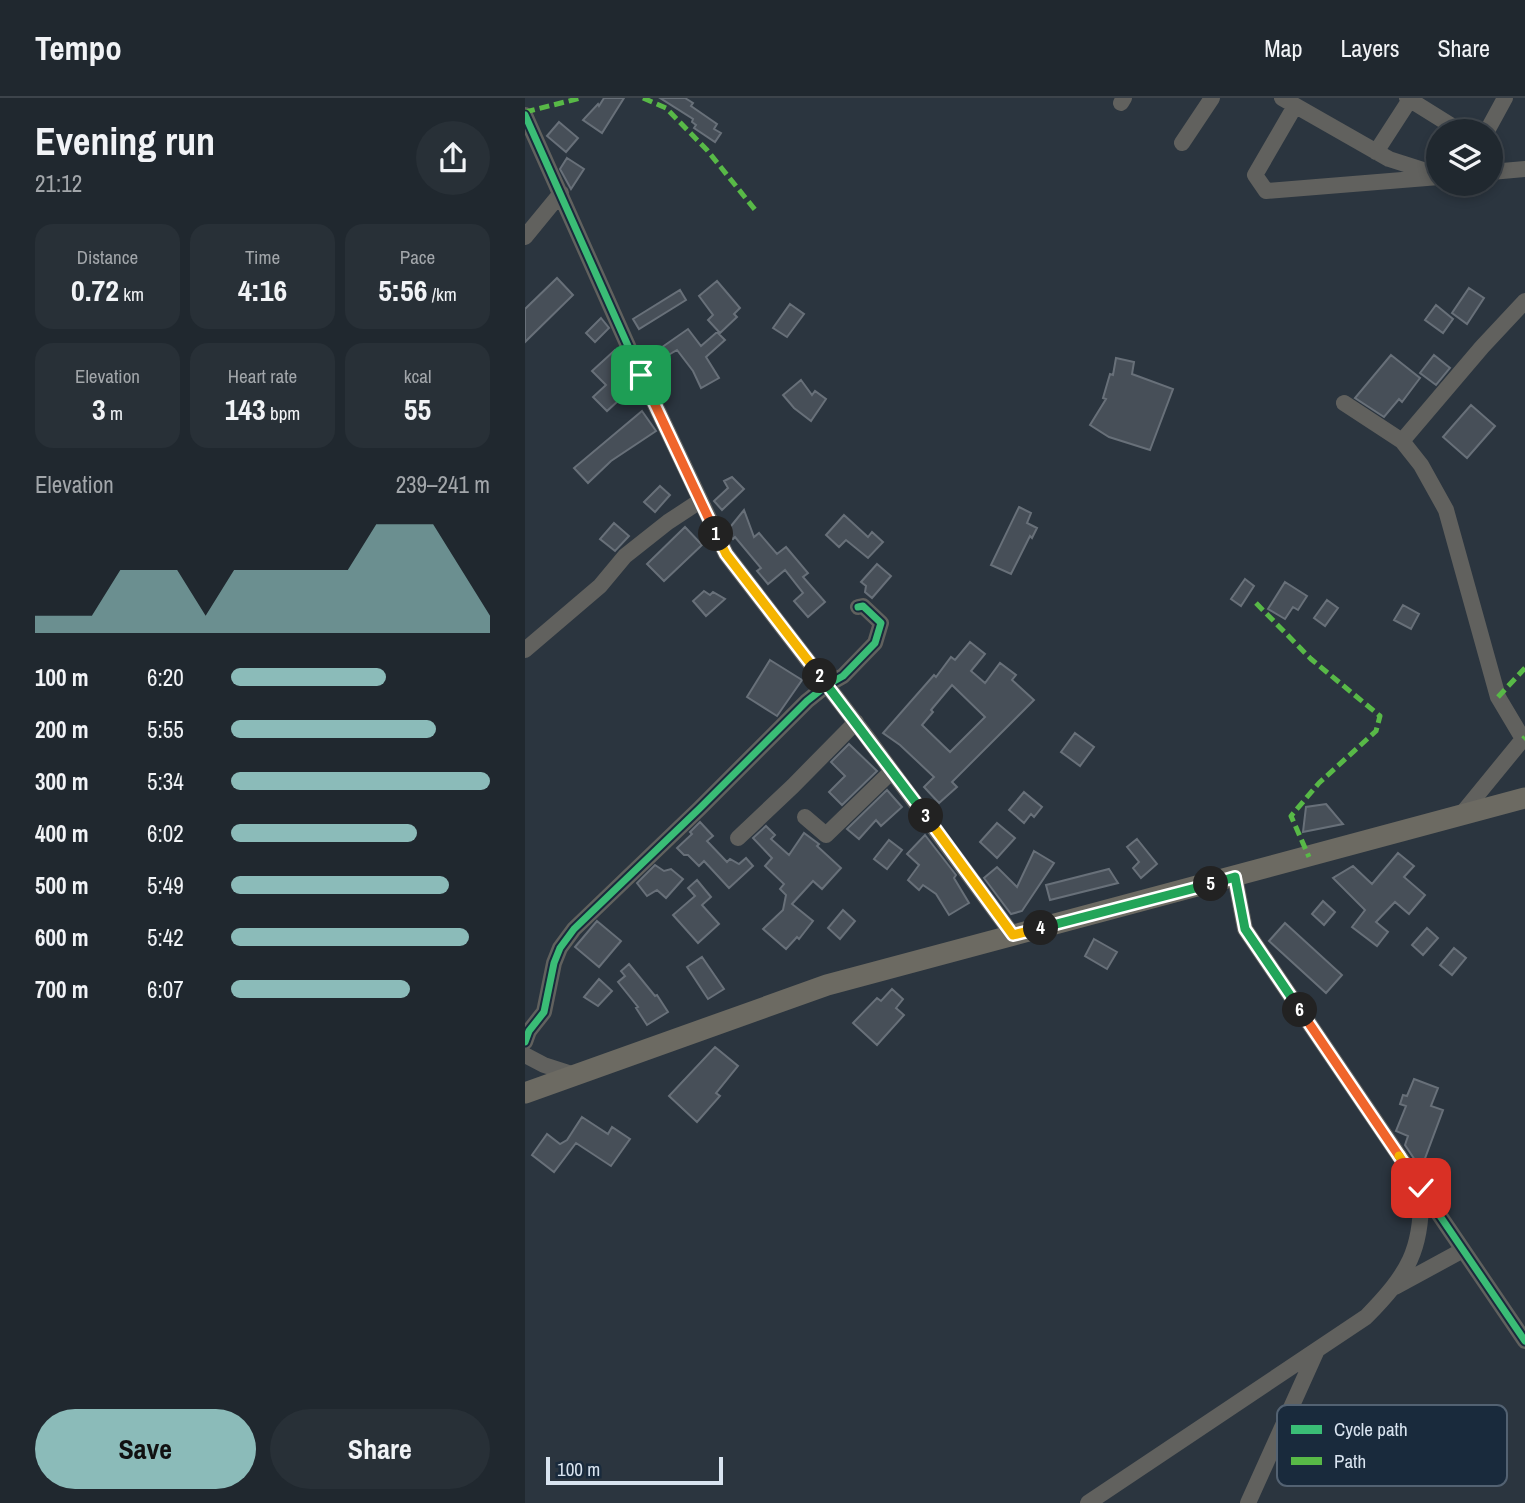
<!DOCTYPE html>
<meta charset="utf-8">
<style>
:root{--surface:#20282f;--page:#283037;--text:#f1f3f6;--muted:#a2a6aa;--line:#3d444b;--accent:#8bbbb9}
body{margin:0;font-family:"Archivo Narrow",sans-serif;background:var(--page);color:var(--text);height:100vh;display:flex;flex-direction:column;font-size:26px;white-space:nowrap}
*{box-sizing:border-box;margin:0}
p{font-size:23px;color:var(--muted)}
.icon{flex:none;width:38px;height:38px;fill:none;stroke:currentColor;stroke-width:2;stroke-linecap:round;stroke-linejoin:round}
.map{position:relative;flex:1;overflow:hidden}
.sheet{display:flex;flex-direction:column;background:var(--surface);width:525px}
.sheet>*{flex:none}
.buttons{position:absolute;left:901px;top:21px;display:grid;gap:14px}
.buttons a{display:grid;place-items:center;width:77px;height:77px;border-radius:50%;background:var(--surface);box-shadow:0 4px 10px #0003,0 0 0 2px var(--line);font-size:35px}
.scale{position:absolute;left:21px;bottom:18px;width:177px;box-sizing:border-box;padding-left:7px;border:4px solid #d9e4f0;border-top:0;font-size:19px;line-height:24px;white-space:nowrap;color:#d9e4f0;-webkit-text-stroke:5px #192a3c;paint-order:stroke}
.pin{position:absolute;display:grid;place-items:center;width:60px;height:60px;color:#fff;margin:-30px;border-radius:14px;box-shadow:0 4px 10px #0006}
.km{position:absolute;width:35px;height:35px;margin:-18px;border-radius:50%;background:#222;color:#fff;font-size:19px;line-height:35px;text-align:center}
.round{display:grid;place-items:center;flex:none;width:74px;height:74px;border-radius:37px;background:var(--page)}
.headline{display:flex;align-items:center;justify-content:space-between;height:119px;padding:0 35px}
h1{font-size:38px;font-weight:700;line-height:52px}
.figures{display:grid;grid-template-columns:repeat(3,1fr);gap:10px;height:119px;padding:7px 35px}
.figures div{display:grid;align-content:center;border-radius:18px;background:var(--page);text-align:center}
.figures b{font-size:30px;font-weight:700}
.figures small{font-size:19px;font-weight:400}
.figures p{font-size:19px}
.chart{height:196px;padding:14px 35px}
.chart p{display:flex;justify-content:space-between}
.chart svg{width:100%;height:126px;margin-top:7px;fill:var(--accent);opacity:.7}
.primary-button{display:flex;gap:14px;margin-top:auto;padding:14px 35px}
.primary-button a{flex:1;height:80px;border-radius:42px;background:var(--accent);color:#111;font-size:28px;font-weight:700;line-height:80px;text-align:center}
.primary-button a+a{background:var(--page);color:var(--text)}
ul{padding:0 35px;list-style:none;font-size:23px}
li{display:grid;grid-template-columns:112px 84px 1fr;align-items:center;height:52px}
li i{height:18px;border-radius:9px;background:var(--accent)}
header{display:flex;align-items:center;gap:42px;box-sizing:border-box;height:98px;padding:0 35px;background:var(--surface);border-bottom:2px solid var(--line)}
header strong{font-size:33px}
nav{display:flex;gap:38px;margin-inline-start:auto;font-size:24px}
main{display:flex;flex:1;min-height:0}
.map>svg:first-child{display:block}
.building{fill:#474f58;stroke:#687079;stroke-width:2;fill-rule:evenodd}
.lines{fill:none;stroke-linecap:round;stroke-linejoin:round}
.minor{stroke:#61615e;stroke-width:16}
.major{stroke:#6c6a62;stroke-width:21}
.quiet{stroke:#58b947;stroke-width:5;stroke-dasharray:10 5;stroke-linecap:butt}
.cycleway-casing{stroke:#192a3c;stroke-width:11}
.cycleway{stroke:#3abd76;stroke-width:7}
.split-1-casing{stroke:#fff;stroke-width:14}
.split-2-casing{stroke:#fff;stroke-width:14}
.split-3-casing{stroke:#fff;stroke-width:14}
.split-4-casing{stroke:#fff;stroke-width:14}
.split-5-casing{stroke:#fff;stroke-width:14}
.split-6-casing{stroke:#fff;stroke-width:14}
.split-7-casing{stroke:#fff;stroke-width:14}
.split-8-casing{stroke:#fff;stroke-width:14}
.split-1{stroke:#f0652b;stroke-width:9}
.split-2{stroke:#f5b400;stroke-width:9}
.split-3{stroke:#22a559;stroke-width:9}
.split-4{stroke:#f5b400;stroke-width:9}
.split-5{stroke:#22a559;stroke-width:9}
.split-6{stroke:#22a559;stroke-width:9}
.split-7{stroke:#f0652b;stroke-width:9}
.split-8{stroke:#f5b400;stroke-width:9}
.key{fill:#192a3c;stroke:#536272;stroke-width:2}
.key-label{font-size:19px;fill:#d9e4f0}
</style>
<header>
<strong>Tempo</strong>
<nav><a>Map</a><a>Layers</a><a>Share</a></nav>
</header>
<main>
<section class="sheet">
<div class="headline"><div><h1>Evening run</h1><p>21:12</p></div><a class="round"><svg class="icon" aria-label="share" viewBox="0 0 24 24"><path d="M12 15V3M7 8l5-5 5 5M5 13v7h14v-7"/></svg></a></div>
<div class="figures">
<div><p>Distance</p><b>0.72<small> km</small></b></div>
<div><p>Time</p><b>4:16</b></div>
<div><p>Pace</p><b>5:56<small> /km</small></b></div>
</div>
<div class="figures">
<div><p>Elevation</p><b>3<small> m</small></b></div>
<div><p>Heart rate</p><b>143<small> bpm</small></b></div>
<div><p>kcal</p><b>55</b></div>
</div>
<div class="chart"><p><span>Elevation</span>239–241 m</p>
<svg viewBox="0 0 160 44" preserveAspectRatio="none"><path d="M0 44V38L10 38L20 38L30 22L40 22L50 22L60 38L70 22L80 22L90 22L100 22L110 22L120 6L130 6L140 6L150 22L160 38V44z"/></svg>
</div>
<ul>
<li><b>100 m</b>6:20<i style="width:60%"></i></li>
<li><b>200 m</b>5:55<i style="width:79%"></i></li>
<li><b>300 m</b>5:34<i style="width:100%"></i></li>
<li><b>400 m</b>6:02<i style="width:72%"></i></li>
<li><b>500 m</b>5:49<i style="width:84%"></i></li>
<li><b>600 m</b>5:42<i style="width:92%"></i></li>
<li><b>700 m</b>6:07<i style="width:69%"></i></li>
</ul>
<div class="primary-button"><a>Save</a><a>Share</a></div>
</section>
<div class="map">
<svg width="1000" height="1405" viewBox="0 0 1000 1405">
<rect width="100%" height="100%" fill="#2b353f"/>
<path class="building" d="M79 0H99L77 35 58 22 73 6 74 8Z
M135 0H160L168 5 166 8 192 26 189 31 196 35 190 44 169 30 171 27 167 24 168 21Z
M34 24 53 40 41 54 22 38Z
M42 60 59 71 46 91 35 71Z
M32 180 48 197 0 244V211Z
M192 183 215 210 209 216 212 219 195 235 183 222 188 217 174 198Z
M944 190 959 200 942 226 927 215Z
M155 192 161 202 114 231 108 221Z
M265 206 279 216 262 239 248 230Z
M911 207 928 221 918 235 900 222Z
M76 220 84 230 70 244 61 235Z
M163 231 176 248 192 234 200 242 181 259 194 280 176 290 168 273 152 252 128 266 123 259Z
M90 252 100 268 91 277 105 292 82 313 68 299 81 287 67 273Z
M866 257 895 280 877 304 874 301 859 319 830 300Z
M909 257 925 270 911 287 895 275Z
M591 260 609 264 607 276 648 291 625 352 584 339 565 327 581 301 578 300 585 276 588 277Z
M276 282 287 297 290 293 301 301 286 323 269 310 258 297Z
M946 307 970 328 942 360 918 339Z
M117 313 131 333 86 363 63 385 49 370Z
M207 379 219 391 197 412 189 403 203 390 199 383Z
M135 388 145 397 130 414 119 404Z
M494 409 506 415 502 425 512 430 507 440 505 438 486 476 466 467Z
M219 412 229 439 234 435 252 456 261 449 283 475 278 479 300 504 283 519 269 503 278 495 260 472 243 486 232 473 236 470 210 439 208 441 204 437 202 433Z
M319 417 343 439 347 434 358 444 343 460 321 442 314 449 301 437Z
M89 425 104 438 90 453 75 441Z
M160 429 177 447 139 483 122 466Z
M352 466 366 478 347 500 340 494 341 488 336 484Z
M720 481 729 488 716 508 706 501Z
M760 484 782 498 773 512 768 509 760 521 743 511Z
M179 493 185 497 188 494 200 501 181 518 168 503Z
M802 502 813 510 800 528 789 520Z
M878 507 894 516 886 531 869 522Z
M445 544 460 556 446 573 460 585 475 565 491 577 487 582 509 602 427 684 432 689 414 705 399 689 409 679 375 647 358 635 409 577 411 579 426 559 430 562ZM427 587 460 619 425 654 397 627 408 614 406 612Z
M245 562 277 582 252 618 222 599Z
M550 635 569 649 555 668 536 654Z
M324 646 352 673 317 707 304 694 320 678 306 664Z
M362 692 377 709 356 728 351 722 334 741 322 731Z
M499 694 517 709 509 719 506 716 499 725 484 712Z
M801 706 818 726 778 734 781 709Z
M175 724 188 738 182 743 202 764 205 761 214 766 221 760 228 768 204 790 179 763 174 768 163 757H159L152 750 167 736 165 734Z
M472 725 490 740 472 760 455 744Z
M241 728 250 737 246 741 264 757 279 735 294 746 292 748 316 770 297 791 288 783 267 806 288 823 274 841 272 839 261 851 238 831 258 812 261 797 255 791 259 786 240 768 247 760 228 740Z
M400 737 431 777 429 780 444 805 424 817 411 796 398 787 394 792 383 782 394 767 382 756Z
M612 741 632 766 616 780 608 770 614 764 602 749Z
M364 742 377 752 362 771 349 761Z
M509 753 529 765 497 813 486 816 459 780 472 769 492 789Z
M873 755 889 768 879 779 900 797 884 816 870 804 851 824 863 834 852 848 827 829 840 812 808 780 828 768 847 786Z
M130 767 139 773 146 771 158 781 141 800 132 792 122 798 112 785Z
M584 771 593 785 525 802 521 787Z
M172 782 186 799 177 807 194 826 173 845 148 817 170 798 163 790Z
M798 803 810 814 799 827 787 816Z
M318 812 330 823 315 841 303 830Z
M72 823 96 843 74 869 50 849Z
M760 825 817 877 801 895 744 843Z
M902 830 913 840 898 857 887 847Z
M569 841 592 854 582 871 560 858Z
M929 850 941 860 927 877 915 867Z
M177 859 199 891 183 901 162 869Z
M104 866 130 898 132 897 143 914 122 927 111 910 113 909 93 884 100 878 96 873Z
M74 881 87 893 73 908 59 899Z
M367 891 378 901 371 910 379 917 352 947 328 925 352 900 356 903Z
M190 949 213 968 191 995 195 998 172 1024 144 998Z
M889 981 913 990 906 1008 918 1012 896 1071 880 1047 883 1038 871 1033 881 1008 875 1006 878 997 882 998Z
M57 1019 83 1036 87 1029 105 1041 86 1068 51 1045 29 1074 7 1057 22 1036 35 1046 42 1042Z"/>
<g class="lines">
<path class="minor" d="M757 0 864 61 911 76
M882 0 935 33
M596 5 599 0
M770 8 730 77 741 93 914 79
M0 17 116 277 201 456 341 638 488 837
M962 33 980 0
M657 45 687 0
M851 54 886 0
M966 74 1000 71
M0 139 36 95
M819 305 877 343 896 367 921 412 973 599 998 641 935 718
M877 343 957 249 1000 203
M0 552 75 488 100 458 143 424 175 403
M280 719 301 737 367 673
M213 740 268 688 331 624
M710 779 720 831 1000 1243
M0 944 4 933 19 914 29 865 35 850 49 831 174 711 282 603 302 587 318 578 350 545 356 525 338 508 333 509
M0 957 19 967 50 977
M870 1189 938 1152
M563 1405 841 1219C883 1176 898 1152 896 1091
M723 1405 792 1252"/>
<path class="major" d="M0 995 302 887 1000 700"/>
<path class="quiet" d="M118 0 141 10 182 52 231 113
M0 14 56 0
M731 505 786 561 855 618 851 633 794 685 766 718 784 759
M973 599 1000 570
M998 641 1000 639"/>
<defs>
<path id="cycleway" d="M0 17 116 277 201 456 341 638 488 837
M710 779 720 831 1000 1243
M0 944 4 933 19 914 29 865 35 850 49 831 174 711 282 603 302 587 318 578 350 545 356 525 338 508 333 509"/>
</defs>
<use href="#cycleway" class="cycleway-casing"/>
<use href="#cycleway" class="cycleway"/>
</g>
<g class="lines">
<defs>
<path id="split-1" d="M116 277 191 436"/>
<path id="split-2" d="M191 436 201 456 295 578"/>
<path id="split-3" d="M295 578 401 718"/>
<path id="split-4" d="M401 718 488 837 516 830"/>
<path id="split-5" d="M516 830 686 786"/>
<path id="split-6" d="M686 786 710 779 720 831 775 912"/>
<path id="split-7" d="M775 912 874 1058"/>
<path id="split-8" d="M874 1058 896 1090"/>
</defs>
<use href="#split-1" class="split-1-casing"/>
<use href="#split-2" class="split-2-casing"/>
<use href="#split-3" class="split-3-casing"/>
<use href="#split-4" class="split-4-casing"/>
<use href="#split-5" class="split-5-casing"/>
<use href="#split-6" class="split-6-casing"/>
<use href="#split-7" class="split-7-casing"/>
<use href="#split-8" class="split-8-casing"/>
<use href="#split-1" class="split-1"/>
<use href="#split-2" class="split-2"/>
<use href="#split-3" class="split-3"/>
<use href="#split-4" class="split-4"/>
<use href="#split-5" class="split-5"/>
<use href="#split-6" class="split-6"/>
<use href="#split-7" class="split-7"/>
<use href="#split-8" class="split-8"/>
</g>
<rect x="752" y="1307" width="230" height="81" rx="10" class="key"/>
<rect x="766" y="1327" width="31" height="9" fill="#3abd76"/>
<rect x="766" y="1359" width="31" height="8" fill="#58b947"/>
<g class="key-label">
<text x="809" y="1338">Cycle path</text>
<text x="809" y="1370">Path</text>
</g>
</svg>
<div class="buttons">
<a><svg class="icon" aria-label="layers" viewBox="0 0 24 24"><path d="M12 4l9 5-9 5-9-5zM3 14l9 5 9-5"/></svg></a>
</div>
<div class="scale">100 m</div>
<div class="pin" style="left:116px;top:277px;background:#1e9e55"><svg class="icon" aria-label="arrive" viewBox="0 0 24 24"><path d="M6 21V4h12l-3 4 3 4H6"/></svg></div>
<div class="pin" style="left:896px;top:1090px;background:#d93025"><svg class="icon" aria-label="check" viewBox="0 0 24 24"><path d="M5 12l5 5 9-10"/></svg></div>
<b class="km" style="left:191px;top:436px">1</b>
<b class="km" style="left:295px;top:578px">2</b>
<b class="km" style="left:401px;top:718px">3</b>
<b class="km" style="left:516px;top:830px">4</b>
<b class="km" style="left:686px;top:786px">5</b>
<b class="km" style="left:775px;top:912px">6</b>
</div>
</main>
